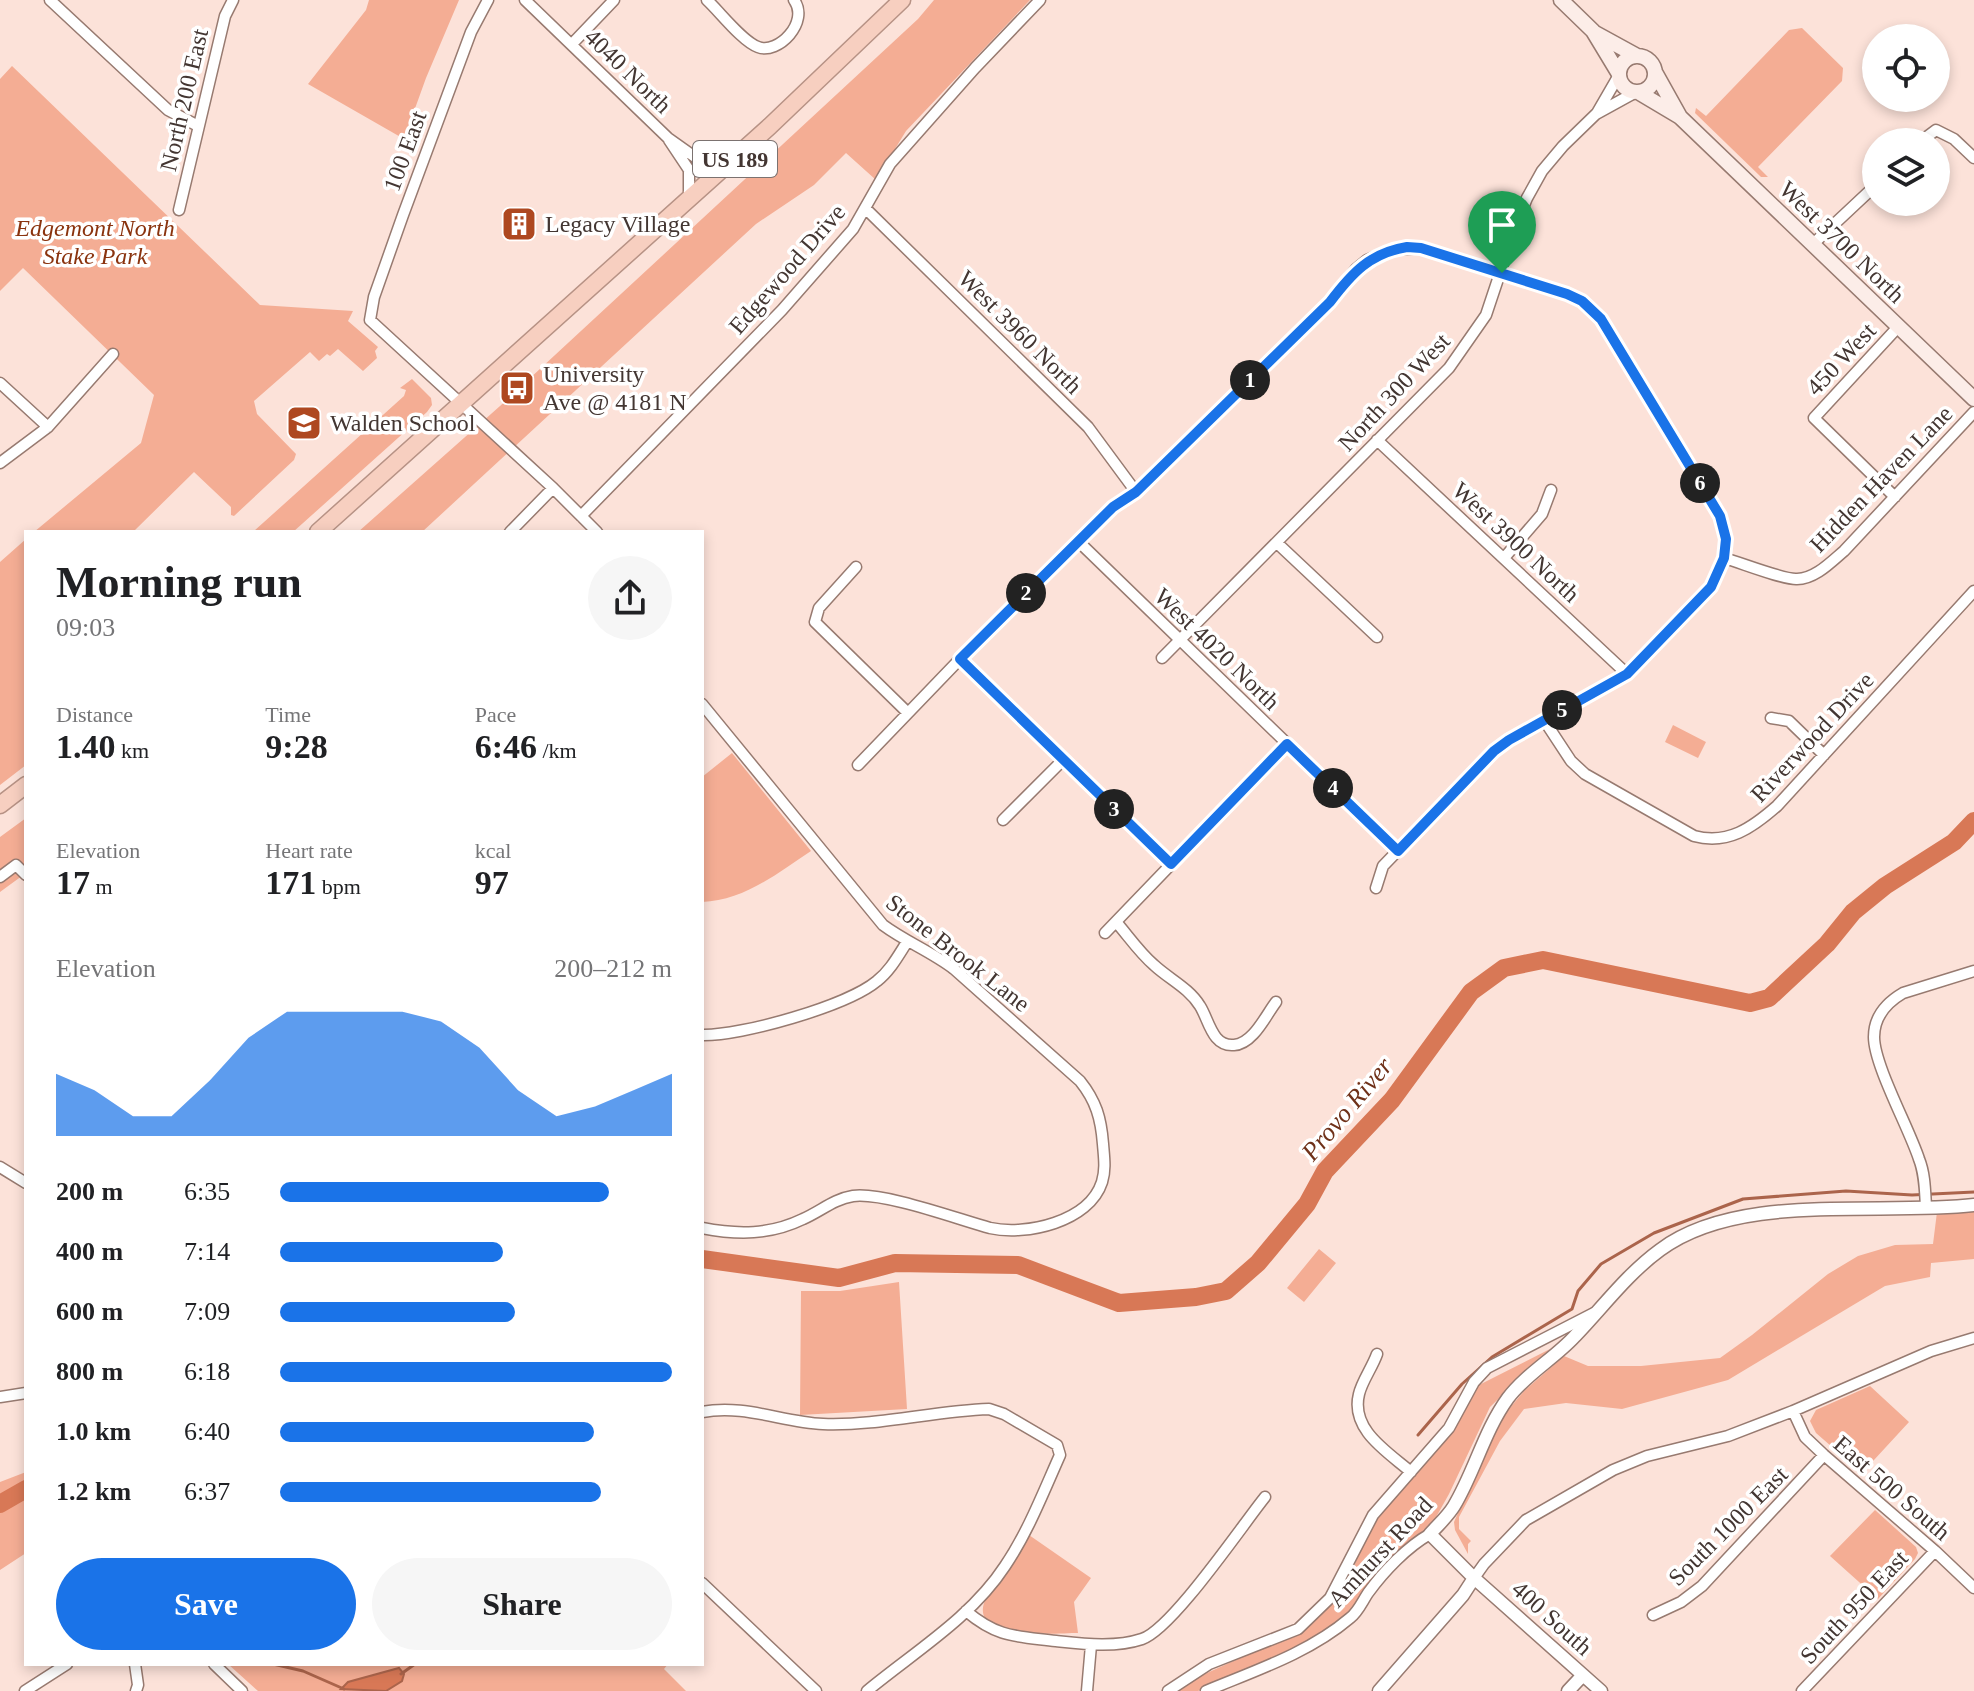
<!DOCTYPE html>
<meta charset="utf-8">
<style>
:root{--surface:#fff;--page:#f6f6f6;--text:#202124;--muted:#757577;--accent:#1a73e8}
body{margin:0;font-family:Georgia,serif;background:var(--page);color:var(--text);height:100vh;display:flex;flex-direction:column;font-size:30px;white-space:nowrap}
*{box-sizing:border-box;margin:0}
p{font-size:26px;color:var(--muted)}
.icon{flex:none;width:44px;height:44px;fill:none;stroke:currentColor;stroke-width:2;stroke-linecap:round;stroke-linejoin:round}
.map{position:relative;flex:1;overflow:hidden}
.panel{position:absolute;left:24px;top:530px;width:680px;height:1136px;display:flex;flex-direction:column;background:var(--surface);border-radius:0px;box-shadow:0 4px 12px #0003}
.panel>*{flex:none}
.controls{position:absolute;left:1862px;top:24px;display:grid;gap:16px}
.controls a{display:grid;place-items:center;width:88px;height:88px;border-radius:50%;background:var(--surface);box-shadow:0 4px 12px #0003;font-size:40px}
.pin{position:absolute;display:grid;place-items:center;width:68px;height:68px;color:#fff;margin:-82px -34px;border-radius:50% 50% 50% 0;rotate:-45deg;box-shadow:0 0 8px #0007}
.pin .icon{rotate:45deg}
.km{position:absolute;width:40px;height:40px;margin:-20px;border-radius:50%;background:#222;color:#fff;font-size:22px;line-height:40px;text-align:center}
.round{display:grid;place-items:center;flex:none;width:84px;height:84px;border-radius:42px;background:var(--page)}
.summary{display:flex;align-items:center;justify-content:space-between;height:136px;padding:0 32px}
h1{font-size:44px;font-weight:700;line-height:60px}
.stats{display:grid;grid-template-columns:repeat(3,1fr);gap:12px;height:136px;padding:8px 32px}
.stats div{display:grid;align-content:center}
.stats b{font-size:34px;font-weight:700}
.stats small{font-size:22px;font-weight:400}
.stats p{font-size:22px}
.chart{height:224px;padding:16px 32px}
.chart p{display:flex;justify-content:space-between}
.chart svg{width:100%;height:144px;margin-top:8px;fill:var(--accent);opacity:.7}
.action{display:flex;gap:16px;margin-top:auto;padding:16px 32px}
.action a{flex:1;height:92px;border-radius:48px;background:var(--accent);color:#fff;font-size:32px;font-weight:700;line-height:92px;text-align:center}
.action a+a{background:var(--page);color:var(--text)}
ul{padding:0 32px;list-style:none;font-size:26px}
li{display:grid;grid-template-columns:128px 96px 1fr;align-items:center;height:60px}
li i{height:20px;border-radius:10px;background:var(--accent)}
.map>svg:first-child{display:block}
.green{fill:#f4ad94}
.water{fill:#d87856;stroke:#ab644b;stroke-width:2}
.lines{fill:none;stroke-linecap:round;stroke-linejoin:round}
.stream{stroke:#ab644b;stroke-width:3}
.river{stroke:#d87856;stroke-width:18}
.minor-casing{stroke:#977a70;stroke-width:13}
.tertiary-casing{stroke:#977a70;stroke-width:15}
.secondary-casing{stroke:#977a70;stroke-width:17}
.trunk-casing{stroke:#b79285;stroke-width:19}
.minor{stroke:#fff;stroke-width:10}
.tertiary{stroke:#fff;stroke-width:12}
.secondary{stroke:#fcede8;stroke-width:14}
.trunk{stroke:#f7cfc0;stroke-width:16}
.route-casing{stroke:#fff;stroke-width:16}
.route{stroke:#1a73e8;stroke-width:10}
.labels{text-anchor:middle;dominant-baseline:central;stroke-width:7;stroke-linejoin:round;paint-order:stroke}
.shield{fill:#fff;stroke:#7b7270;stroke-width:2}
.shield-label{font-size:22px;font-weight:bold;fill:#433632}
.street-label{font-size:24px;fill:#433632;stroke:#fff}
.poi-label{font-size:24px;fill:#433632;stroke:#fff;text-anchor:start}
.park-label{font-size:24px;font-style:italic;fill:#8a330e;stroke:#fff}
.water-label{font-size:26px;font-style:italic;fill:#6f3119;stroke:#fff}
</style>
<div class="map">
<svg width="1974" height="1691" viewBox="0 0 1974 1691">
<rect width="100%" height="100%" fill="#fce2d9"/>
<path class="green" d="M369 0H459L426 78 404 139 308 84 366 10Z
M934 0H1030L906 131 876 180 846 153 814 185 756 224 422 532H358L500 406 918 19Z
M1802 28 1843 68 1842 81 1758 167 1768 177H1761L1695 113 1696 108 1706 116 1789 30Z
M12 66 260 305 353 311 348 321 378 347 375 351 377 358 363 371 338 349 330 356 327 354 319 361 310 352 254 401 257 414 296 454 294 460 234 516 231 515V507L194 472 133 532H34L141 443 154 395 23 268 0 291V79Z
M412 379 431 398 432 405 427 412 293 532H253L404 396 406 390 400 388Z
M26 539V765L0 785V562Z
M1673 725 1706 742 1698 758 1665 742Z
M732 753 811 851C778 873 743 901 702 902V777Z
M26 818V873L0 892V837Z
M1974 1210V1259L1931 1263 1930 1277 1885 1286 1728 1380 1622 1409 1566 1403 1524 1409 1500 1441 1459 1517V1529L1471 1541 1468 1544V1554L1455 1530 1454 1522 1499 1421 1524 1391 1564 1356 1588 1366H1641L1720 1358 1752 1335 1828 1274 1858 1256 1895 1245 1933 1244 1937 1212Z
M1319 1249 1336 1263 1304 1302 1287 1288Z
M899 1282 907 1409 800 1415 801 1291H840Z
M1550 1349 1490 1407 1449 1494 1435 1519 1426 1529 1397 1553 1355 1606 1338 1623 1295 1649 1198 1691H1174L1207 1673 1304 1629 1343 1594 1370 1526 1394 1494 1426 1463 1452 1430 1479 1385Z
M1870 1386 1909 1422 1862 1473 1816 1433 1810 1421 1816 1410Z
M26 1472V1553L0 1570V1482Z
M1875 1510 1916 1547 1918 1553 1915 1559 1878 1599 1830 1556Z
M1029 1535 1091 1578 1074 1602 1078 1633C1054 1633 965 1642 986 1598Z
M228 1664H668L664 1669 686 1691H258Z"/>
<path class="water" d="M399 1668 404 1674 402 1681 386 1691 341 1689 348 1682Z"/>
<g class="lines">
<path class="stream" d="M1418 1435 1462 1384 1492 1357 1572 1309 1578 1291 1601 1264 1654 1233 1743 1199 1846 1191 1912 1195 1974 1192
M273 1664 303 1671 344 1689
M401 1674 415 1664"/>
<path class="river" d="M702 1259 839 1278 895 1263 1018 1265 1119 1303 1196 1297 1226 1291 1258 1263 1307 1204 1325 1171 1392 1100 1471 992 1504 968 1543 960 1750 1003 1769 998 1827 944 1853 912 1885 886 1954 842 1974 821
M0 1504 26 1489"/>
<defs>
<path id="minor" d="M50 0 168 110 198 126
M488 0 471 32 403 215 374 297 370 320 553 488 597 532
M525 0 668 138 699 160 727 164
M707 0C720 12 742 41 758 47 778 55 810 22 794 0
M572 44 614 0
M1597 113 1619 75
M669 140 689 170V197
M1920 142 1936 130 1954 139 1974 158
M866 209 1088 427 1136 492
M179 210 225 16 233 0
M1813 244 1876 185
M0 383 48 427
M1377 440 1627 674
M0 463 48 427 113 354
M1895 497 1814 418 1898 327
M581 516 782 310 853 229 890 164 975 68 1040 0
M510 532 553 488
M1079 542 1398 851
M1277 543 1377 637
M1504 558 1542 514 1551 490
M1724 558C1739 562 1784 580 1797 579 1815 579 1831 562 1844 551L1974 412
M856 567 819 608 815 622 908 713
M1162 658 1449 368 1486 315 1517 222 1527 198 1542 171 1563 146 1596 114 1636 92
M960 659 1171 864
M702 704 883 925C906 942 932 952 954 969L1080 1081C1096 1101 1101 1118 1103 1144 1104 1157 1106 1169 1102 1182 1089 1222 1026 1236 990 1228 957 1219 884 1192 853 1196 834 1199 821 1211 803 1219 770 1235 738 1235 702 1228
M1771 718 1789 721 1824 755
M1544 720 1571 761 1585 774 1694 836C1728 845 1752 828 1777 806L1974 591
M858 765 960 659 1113 507 1136 492 1330 302 1356 269 1367 260 1391 250 1421 248 1567 294 1582 301 1601 319 1720 516 1726 539 1724 558 1711 587 1627 674 1509 740 1494 751 1383 866 1376 888
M1003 820 1063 760
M0 877 16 865 26 875
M1117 923C1129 937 1140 953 1154 965 1169 979 1189 988 1200 1006 1209 1020 1212 1047 1234 1045 1253 1044 1266 1015 1276 1002
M1105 933 1287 744
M702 1035C741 1036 847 1006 877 981 890 971 898 956 907 942
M0 1167 26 1183
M1926 1207C1925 1191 1925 1174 1919 1159 1909 1128 1874 1065 1874 1037 1874 1017 1886 1003 1903 993L1974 971
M1377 1354C1372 1368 1362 1381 1359 1394 1350 1430 1388 1452 1411 1472
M0 1397 26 1393
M1793 1411 1805 1437 1824 1455 1935 1551 1974 1588
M702 1412C744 1404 782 1422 823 1424 879 1426 933 1411 989 1409L1004 1414 1057 1445 1060 1455C1043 1493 1028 1532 1005 1566 971 1618 914 1652 867 1691
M1474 1578 1484 1564 1526 1520 1613 1470 1647 1456 1728 1436 1793 1411 1931 1351 1974 1338
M702 1583 816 1691
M966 1611C998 1638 1016 1636 1056 1641 1084 1644 1115 1648 1142 1639 1172 1629 1241 1527 1265 1497
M1653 1615 1681 1602 1702 1586 1824 1455
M135 1664 138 1685 136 1691
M214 1664 242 1691
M25 1691 67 1664
M1087 1691 1091 1645
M1168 1691 1209 1664 1298 1629 1330 1598 1373 1515 1449 1428 1474 1382 1487 1368 1594 1313
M1206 1691C1254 1671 1309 1653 1350 1618 1358 1612 1362 1602 1368 1593 1384 1571 1407 1547 1430 1534
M1802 1691 1935 1551"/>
<path id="tertiary" d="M1379 1691 1463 1595 1474 1578
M1568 1691 1583 1675
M1601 1691 1474 1578 1430 1534C1438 1525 1448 1516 1454 1506 1475 1471 1484 1431 1508 1398 1526 1374 1555 1358 1575 1336 1603 1307 1627 1274 1660 1250 1739 1191 1880 1216 1974 1205"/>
<path id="secondary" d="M1561 0 1593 31 1619 74
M1595 33 1637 56
M1619 74a18 18 0 1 1 36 0a18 18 0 1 1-36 0Z
M1656 74 1680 117
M1638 92 1680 117 1974 399"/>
<path id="trunk" d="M318 532 770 126 902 0
M0 805 26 785"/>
</defs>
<use href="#minor" class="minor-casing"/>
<use href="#tertiary" class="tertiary-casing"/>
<use href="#secondary" class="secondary-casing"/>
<use href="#trunk" class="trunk-casing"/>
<use href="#minor" class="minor"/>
<use href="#tertiary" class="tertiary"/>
<use href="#secondary" class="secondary"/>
<use href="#trunk" class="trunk"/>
</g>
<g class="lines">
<defs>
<path id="route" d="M1407 247 1421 248 1567 294 1582 301 1601 319 1720 516 1726 539 1724 558 1711 587 1627 674 1509 740 1494 751 1398 851 1287 744 1171 864 960 659 1113 507 1136 492 1330 302C1352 273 1370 253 1407 247Z"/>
</defs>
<use href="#route" class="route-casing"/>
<use href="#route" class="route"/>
</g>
<defs>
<symbol id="building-square" viewBox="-11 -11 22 22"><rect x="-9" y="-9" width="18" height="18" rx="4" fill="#ae4820" stroke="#fff"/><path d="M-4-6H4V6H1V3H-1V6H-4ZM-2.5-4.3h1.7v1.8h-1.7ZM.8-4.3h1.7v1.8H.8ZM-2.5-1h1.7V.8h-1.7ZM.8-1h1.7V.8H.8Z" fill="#fff"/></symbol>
<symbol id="bus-square" viewBox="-11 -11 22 22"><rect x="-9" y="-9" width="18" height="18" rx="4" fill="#ae4820" stroke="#fff"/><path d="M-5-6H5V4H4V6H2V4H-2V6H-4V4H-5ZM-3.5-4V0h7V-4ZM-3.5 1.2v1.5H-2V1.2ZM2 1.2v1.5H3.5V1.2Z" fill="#fff"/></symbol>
<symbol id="school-square" viewBox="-11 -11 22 22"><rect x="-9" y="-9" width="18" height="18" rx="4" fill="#ae4820" stroke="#fff"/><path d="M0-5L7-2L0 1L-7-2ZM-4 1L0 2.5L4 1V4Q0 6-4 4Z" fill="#fff"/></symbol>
</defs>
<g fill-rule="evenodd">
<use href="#building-square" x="499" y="204" width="40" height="40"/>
<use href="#bus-square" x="497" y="368" width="40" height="40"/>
<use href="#school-square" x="284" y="403" width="40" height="40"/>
</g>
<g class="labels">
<rect class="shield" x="693" y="141" width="84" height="36" rx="6"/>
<g class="shield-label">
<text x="735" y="159">US 189</text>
</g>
<g class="street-label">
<text transform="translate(628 71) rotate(44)">4040 North</text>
<text transform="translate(184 100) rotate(-77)">North 200 East</text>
<text transform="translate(405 151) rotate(-70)">100 East</text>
<text transform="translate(1842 242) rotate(44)">West 3700 North</text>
<text transform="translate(787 269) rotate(-49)">Edgewood Drive</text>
<text transform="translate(1020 332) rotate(45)">West 3960 North</text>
<text transform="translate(1841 359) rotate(-47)">450 West</text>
<text transform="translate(1394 392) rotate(-47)">North 300 West</text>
<text transform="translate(1881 479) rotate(-46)">Hidden Haven Lane</text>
<text transform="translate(1516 542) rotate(43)">West 3900 North</text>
<text transform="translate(1217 649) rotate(44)">West 4020 North</text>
<text transform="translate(1812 737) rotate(-47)">Riverwood Drive</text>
<text transform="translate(958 953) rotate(38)">Stone Brook Lane</text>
<text transform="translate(1892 1488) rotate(41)">East 500 South</text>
<text transform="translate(1728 1526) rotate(-45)">South 1000 East</text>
<text transform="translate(1380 1552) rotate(-47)">Amhurst Road</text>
<text transform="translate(1854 1607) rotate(-47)">South 950 East</text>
<text transform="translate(1552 1618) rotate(42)">400 South</text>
</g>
<g class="poi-label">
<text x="545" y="224">Legacy Village</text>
<text x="543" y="374">University<tspan x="543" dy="28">Ave @ 4181 N</tspan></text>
<text x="330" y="423">Walden School</text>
</g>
<g class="park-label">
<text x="95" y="228">Edgemont North<tspan x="95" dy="28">Stake Park</tspan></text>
</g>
<g class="water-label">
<text transform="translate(1347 1109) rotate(-50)">Provo River</text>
</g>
</g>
</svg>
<div class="controls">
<a><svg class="icon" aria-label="locate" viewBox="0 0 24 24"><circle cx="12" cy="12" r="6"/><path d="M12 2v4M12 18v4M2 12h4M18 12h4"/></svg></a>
<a><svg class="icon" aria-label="layers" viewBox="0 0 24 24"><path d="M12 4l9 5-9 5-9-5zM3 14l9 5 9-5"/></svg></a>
</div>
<div class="pin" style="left:1502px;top:273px;background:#1e9e55"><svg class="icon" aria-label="arrive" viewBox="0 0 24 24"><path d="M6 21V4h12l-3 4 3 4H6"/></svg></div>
<b class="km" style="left:1250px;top:380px">1</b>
<b class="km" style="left:1026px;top:593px">2</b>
<b class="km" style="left:1114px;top:809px">3</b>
<b class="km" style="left:1333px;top:788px">4</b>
<b class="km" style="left:1562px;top:710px">5</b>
<b class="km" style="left:1700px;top:483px">6</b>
<section class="panel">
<div class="summary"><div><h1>Morning run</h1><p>09:03</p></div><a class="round"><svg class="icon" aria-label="share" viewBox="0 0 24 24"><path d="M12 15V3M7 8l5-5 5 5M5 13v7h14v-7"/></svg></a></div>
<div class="stats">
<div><p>Distance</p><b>1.40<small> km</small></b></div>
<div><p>Time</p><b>9:28</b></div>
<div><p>Pace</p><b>6:46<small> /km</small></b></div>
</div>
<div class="stats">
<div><p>Elevation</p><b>17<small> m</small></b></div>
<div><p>Heart rate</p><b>171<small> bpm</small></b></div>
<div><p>kcal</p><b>97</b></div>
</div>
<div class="chart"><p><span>Elevation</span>200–212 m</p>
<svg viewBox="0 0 160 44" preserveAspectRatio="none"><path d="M0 44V25L10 30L20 38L30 38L40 27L50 14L60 6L70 6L80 6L90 6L100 9L110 17L120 30L130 38L140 35L150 30L160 25V44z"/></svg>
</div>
<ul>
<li><b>200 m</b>6:35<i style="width:84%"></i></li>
<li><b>400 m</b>7:14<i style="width:57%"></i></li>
<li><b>600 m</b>7:09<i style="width:60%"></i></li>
<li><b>800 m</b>6:18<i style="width:100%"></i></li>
<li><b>1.0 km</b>6:40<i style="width:80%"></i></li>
<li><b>1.2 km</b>6:37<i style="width:82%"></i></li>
</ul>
<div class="action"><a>Save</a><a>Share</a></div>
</section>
</div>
